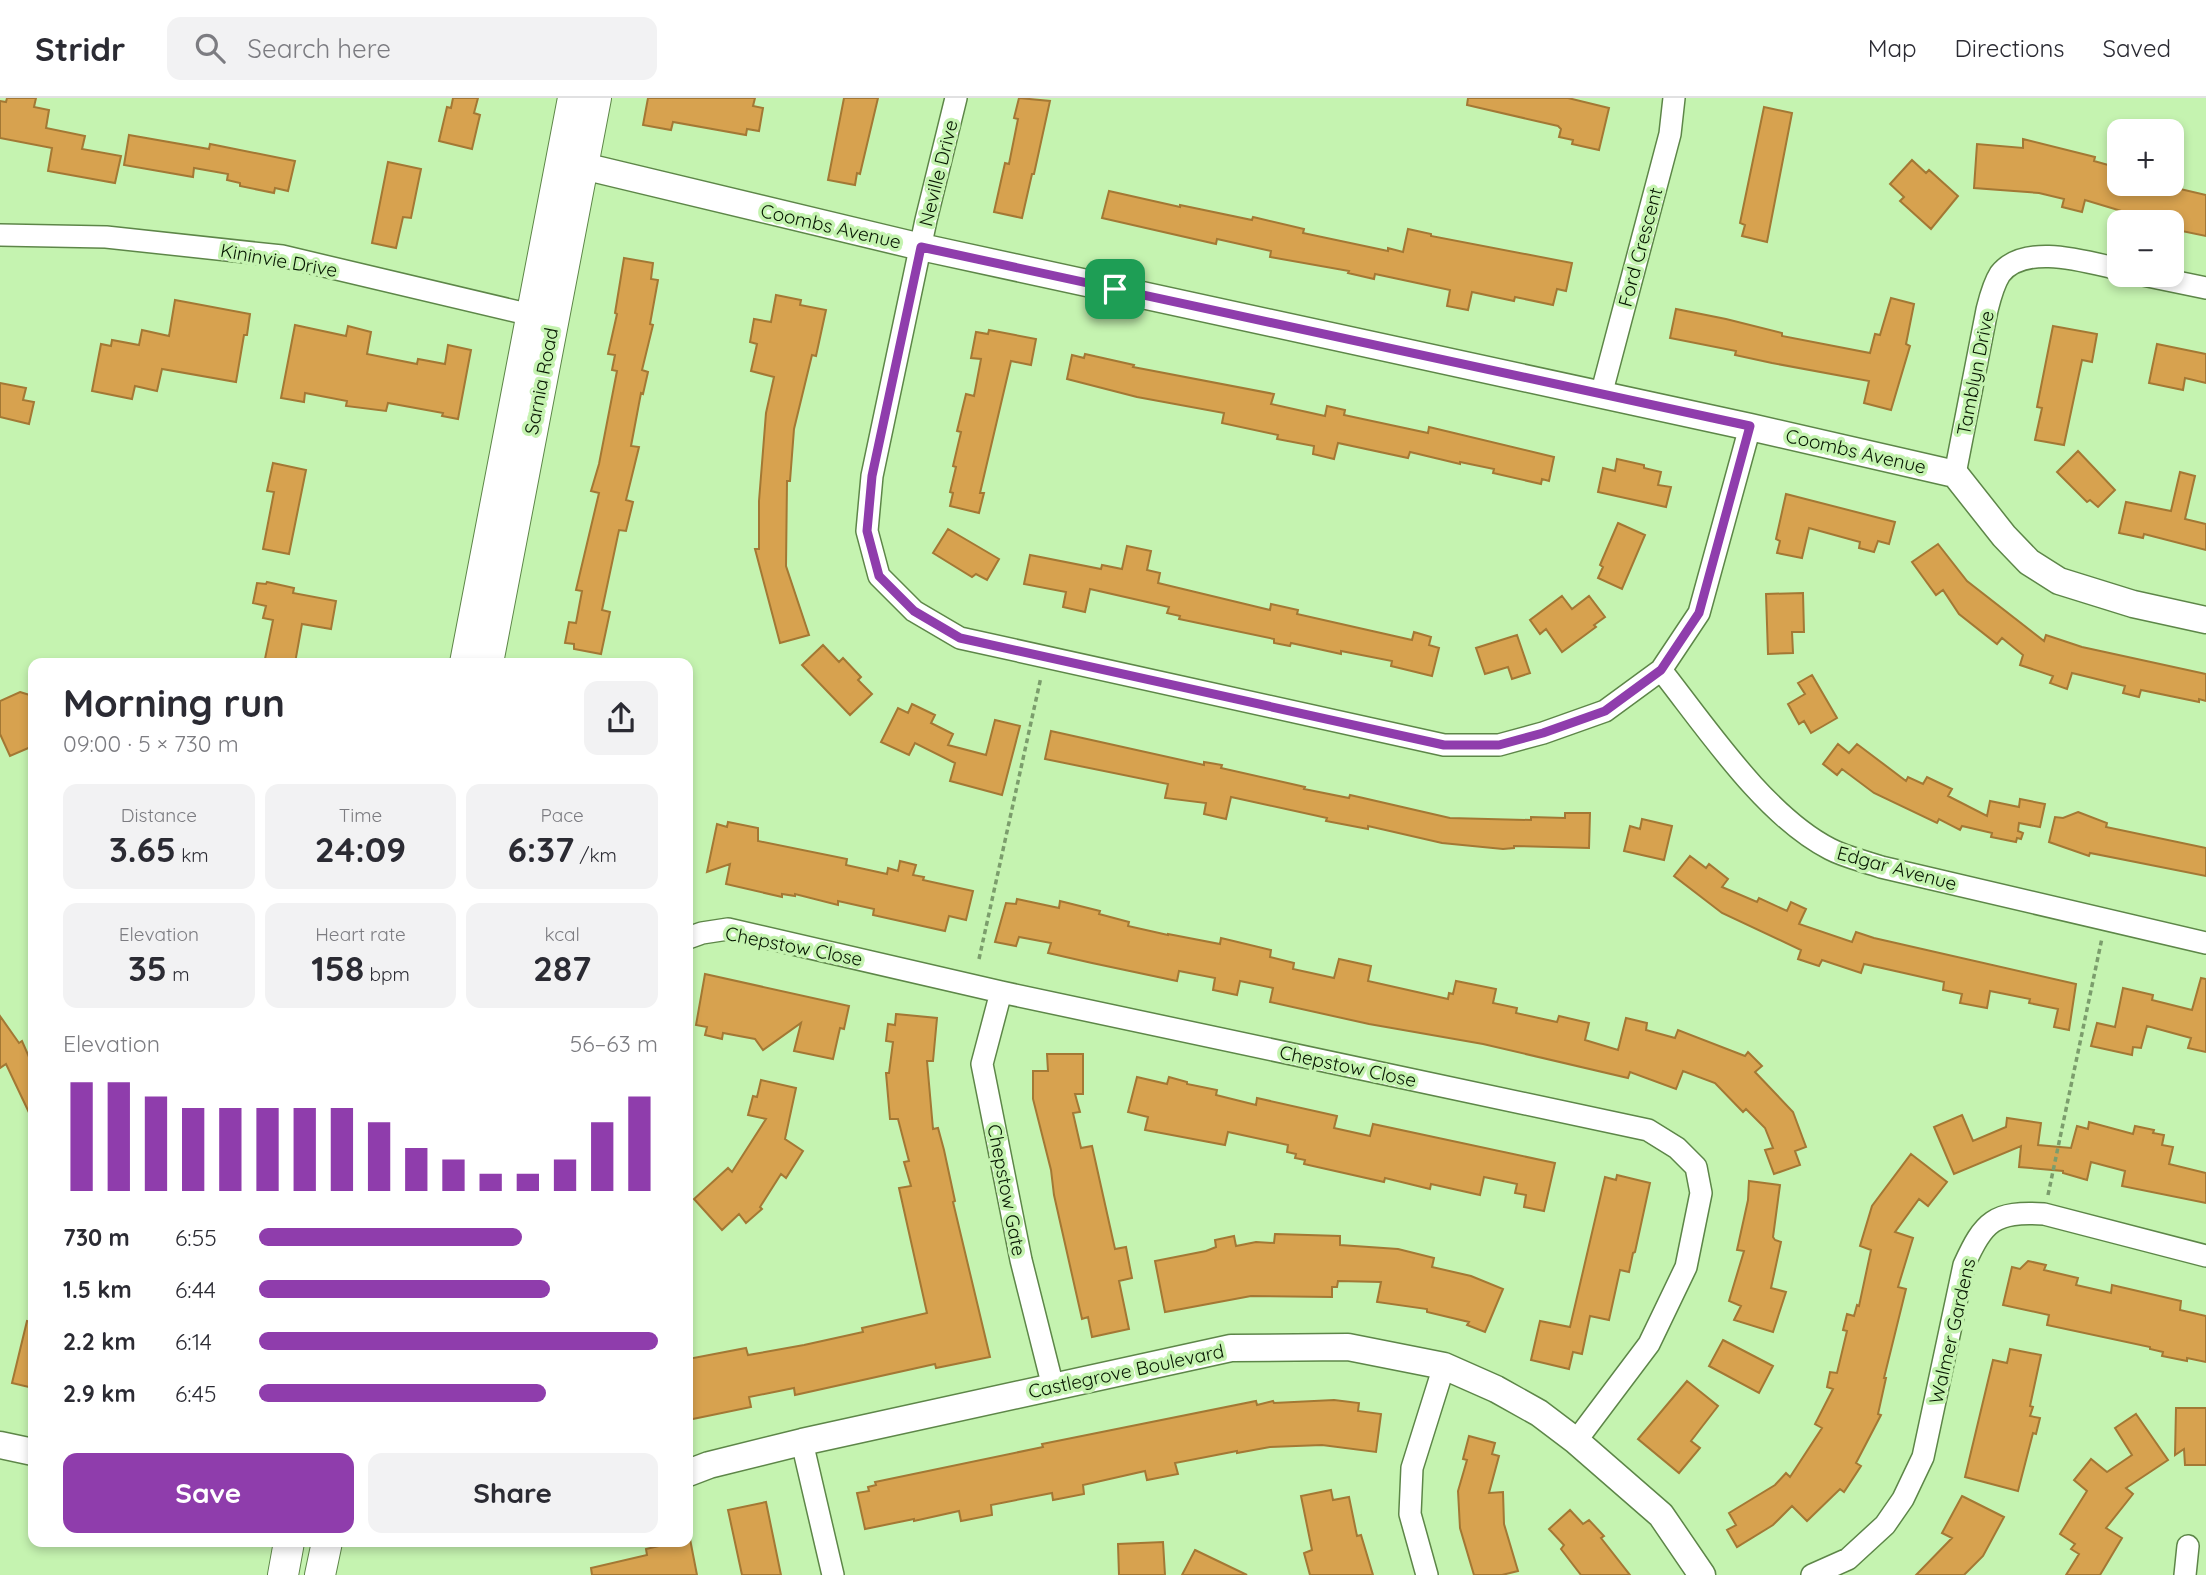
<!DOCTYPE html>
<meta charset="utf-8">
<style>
:root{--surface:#fff;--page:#f2f2f3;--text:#2b2b33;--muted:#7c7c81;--line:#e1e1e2;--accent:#8f3dac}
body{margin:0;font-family:Quicksand,sans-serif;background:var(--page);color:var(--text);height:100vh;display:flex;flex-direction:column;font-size:26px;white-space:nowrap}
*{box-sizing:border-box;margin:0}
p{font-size:23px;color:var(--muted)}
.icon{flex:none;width:38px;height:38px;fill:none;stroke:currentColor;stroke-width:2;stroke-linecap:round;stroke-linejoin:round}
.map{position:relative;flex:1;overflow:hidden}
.side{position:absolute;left:28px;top:560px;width:665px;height:889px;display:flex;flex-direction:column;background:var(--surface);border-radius:14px;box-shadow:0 4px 10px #0003}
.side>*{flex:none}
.controls{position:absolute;left:2107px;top:21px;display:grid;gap:14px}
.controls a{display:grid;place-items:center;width:77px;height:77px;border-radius:14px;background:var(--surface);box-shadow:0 4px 10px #0003;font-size:35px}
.pin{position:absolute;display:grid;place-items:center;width:60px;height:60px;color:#fff;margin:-30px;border-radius:14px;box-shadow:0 4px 10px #0006}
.round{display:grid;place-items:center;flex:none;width:74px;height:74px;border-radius:14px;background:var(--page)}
.summary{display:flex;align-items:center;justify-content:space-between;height:119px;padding:0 35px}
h1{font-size:38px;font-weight:700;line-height:52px}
.figures{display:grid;grid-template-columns:repeat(3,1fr);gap:10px;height:119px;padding:7px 35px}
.figures div{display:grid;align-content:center;border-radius:14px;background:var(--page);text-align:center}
.figures b{font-size:35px;font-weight:700}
.figures small{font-size:19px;font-weight:400}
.figures p{font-size:19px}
.chart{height:196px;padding:14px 35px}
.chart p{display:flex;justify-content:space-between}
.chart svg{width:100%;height:126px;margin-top:7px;stroke:var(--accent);stroke-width:6}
.button{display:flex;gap:14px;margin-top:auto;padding:14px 35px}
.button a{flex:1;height:80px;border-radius:14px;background:var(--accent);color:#fff;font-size:28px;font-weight:700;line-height:80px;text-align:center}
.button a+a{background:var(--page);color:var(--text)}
ul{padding:0 35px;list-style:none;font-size:23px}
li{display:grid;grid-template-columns:112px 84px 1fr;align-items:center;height:52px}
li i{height:18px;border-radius:9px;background:var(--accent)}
header{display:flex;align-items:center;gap:42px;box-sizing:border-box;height:98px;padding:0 35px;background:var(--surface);border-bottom:2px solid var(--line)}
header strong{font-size:33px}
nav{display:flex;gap:38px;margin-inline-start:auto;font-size:24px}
.search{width:490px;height:63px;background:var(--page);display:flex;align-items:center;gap:18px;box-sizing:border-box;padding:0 24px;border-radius:14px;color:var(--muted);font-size:26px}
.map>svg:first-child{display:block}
.building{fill:#d7a24f;stroke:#a37834;stroke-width:2}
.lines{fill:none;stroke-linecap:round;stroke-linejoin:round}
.minor-casing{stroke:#5d8648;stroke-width:24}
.tertiary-casing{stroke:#5d8648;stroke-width:29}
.secondary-casing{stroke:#5d8648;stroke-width:32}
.path{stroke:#7b9d6c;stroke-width:3.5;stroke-dasharray:5 3.5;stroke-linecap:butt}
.minor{stroke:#fff;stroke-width:21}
.tertiary{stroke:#fff;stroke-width:26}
.secondary{stroke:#fff;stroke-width:30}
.route-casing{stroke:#fff;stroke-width:14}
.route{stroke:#8f3dac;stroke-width:9}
.labels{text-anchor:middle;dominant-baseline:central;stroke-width:7;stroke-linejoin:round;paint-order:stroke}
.street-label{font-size:19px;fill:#061601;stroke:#c5f3b0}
</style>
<header>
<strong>Stridr</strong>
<div class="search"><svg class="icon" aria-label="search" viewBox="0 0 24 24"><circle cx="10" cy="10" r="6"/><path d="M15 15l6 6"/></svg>Search here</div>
<nav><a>Map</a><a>Directions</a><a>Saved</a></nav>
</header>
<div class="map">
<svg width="2206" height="1477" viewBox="0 0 2206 1477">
<rect width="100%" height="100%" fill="#c5f3b0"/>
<path class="building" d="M7 0H36L34 9 49 12 46 30 85 38 82 51 121 58 115 85 48 73 52 50 0 40V3L6 4Z
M453 0H478L474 15 480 17 472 51 439 43 447 9 451 10Z
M648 0H755L753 8 763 10 759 33 747 31 746 37 673 24 671 32 643 27Z
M844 0H878L860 76 857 75 855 87 828 82Z
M1019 0 1050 3 1034 76H1032L1022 120 994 114 1005 65 1009 66 1018 21 1014 20Z
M1468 0H1568L1609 10 1599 52 1572 46 1573 42 1559 39 1561 31 1558 28 1467 7Z
M1764 9 1792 15 1767 144 1742 138 1745 127 1740 125Z
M129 37 209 51 210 46 295 63 288 93 275 90 274 95 240 88V85L227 82 228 76 194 70 193 79 124 67Z
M2023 41 2095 59 2094 63 2119 70V86H2159L2206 97V138L2172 131V124H2137L2138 118 2085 102 2082 114 2062 109 2064 101 2039 95 1974 90 1977 46 2023 50Z
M1912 62 1926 75 1929 72 1958 98 1931 131 1900 103 1904 99 1890 86Z
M388 64 421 71 411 120 403 119 396 150 372 145Z
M1109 93 1180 109V107L1252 122 1253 119 1304 131 1303 135 1388 153V150L1403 154 1408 131 1431 136V138L1572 165 1566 193 1557 191 1553 207 1515 199 1514 203 1472 194 1468 212 1447 208 1450 192 1375 176 1374 181 1348 175 1349 173 1270 159 1271 153 1217 141 1216 146 1102 120Z
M624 160 653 165 651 181 658 182 650 226 653 227 642 272 648 274 643 296 641 295 631 348 639 349 626 402 633 404 626 433 619 432 602 512 610 514 601 556 574 551V546L565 545 569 524 576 525 582 493 576 492 599 395 591 393 599 366 617 273 612 272 615 257 608 256 617 216 615 215Z
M776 197 801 202 800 207 826 212 816 258 812 257 794 331 790 383H787L786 468 809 537 780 545 755 451H759V403L766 315 774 279 751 273 757 246 750 244 754 221 771 224Z
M1891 200 1914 206 1906 246 1910 248 1891 312 1864 305 1869 283 1772 265 1735 257 1736 253 1670 240 1676 211 1726 221 1782 235V238L1870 255 1875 236 1880 237Z
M175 202 250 216 247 237H244L236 284 162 271 157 293 135 288 132 301 92 293 101 246 111 248 112 242 139 247 142 232 169 238Z
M295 227 346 238 348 228 371 234 367 256 417 266 418 261 445 266 448 247 471 252 458 321 442 318 443 315 388 305 386 313 346 308 347 303 305 295 304 304 281 300Z
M2053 228 2097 236 2092 264 2082 262 2064 347 2035 342 2042 310 2037 309Z
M989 232 1036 241 1031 267 1011 263 980 395H984L979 415 950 408 953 395 950 394 956 369 953 368 961 334 957 333 966 296 974 298 981 261 971 260 976 234 988 236Z
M2157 246 2206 256V285L2185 280 2183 292 2149 285Z
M1085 256 1134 267 1133 269 1274 296 1271 306 1325 318 1327 308 1345 312 1344 317 1428 335 1429 329 1554 359 1549 383 1542 381 1541 386 1493 375 1494 371 1460 364V366L1410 354 1408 360 1338 345 1334 361 1313 356 1314 348 1277 341 1278 337 1222 325 1224 315 1137 299 1067 281 1072 257 1084 260Z
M0 285 26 290 23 302 34 304 29 326 0 319Z
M2078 353 2115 392 2098 409 2090 402 2087 404 2057 374Z
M1617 361 1644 367V370L1661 374 1658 387 1671 389 1666 409 1598 394 1603 370 1615 373Z
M273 365 306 372 289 456 263 451 274 394 267 393Z
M2180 374 2195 378 2185 421 2206 426V452L2144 436 2143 440 2119 435 2126 404 2171 413Z
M1786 396 1895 424 1889 446 1878 443 1874 454 1859 450 1860 444 1809 430 1802 460 1777 455 1780 443 1776 441Z
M1618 425 1645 437 1622 491 1598 480 1603 469 1600 467Z
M948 431 999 461 987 482 976 476 972 479 933 455Z
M1938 446 1967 483 2044 543 2046 537 2082 549 2206 576V603L2199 601V604L2141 592 2139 599 2123 595 2125 588 2072 575 2067 591 2050 585 2053 578 2020 567 2023 557 2002 540 1997 546 1959 516 1943 492 1936 497 1912 464Z
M1127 448 1151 453 1147 472 1160 475 1158 485 1270 512 1271 506 1298 512 1297 516 1412 542 1414 534 1431 539 1429 547 1439 550 1432 578 1391 568 1392 563 1341 553V556L1291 545 1290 548 1274 545V541L1179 521 1180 518 1167 515 1169 509 1090 491 1085 514 1063 509 1066 494 1024 486 1030 457 1101 471 1102 467 1122 471Z
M267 484 294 490 293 495 336 503 331 531 302 526 295 565 265 561 273 522 263 520 266 508 253 505 257 485 266 486Z
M1803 495 1804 534H1792L1793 555 1768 556 1766 496Z
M1562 498 1572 511 1589 498 1605 519 1594 527 1596 529 1562 554 1546 531 1540 536 1530 522Z
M1517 537 1530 575 1512 581 1508 569 1485 576 1476 550Z
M823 547 839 564 843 560 861 579 858 582 872 596 850 617 802 567Z
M1812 577 1837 620 1811 635 1804 623 1799 626 1788 606 1805 596 1798 585Z
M20 594 33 598V648L10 658 0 636V603Z
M912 606 935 617 931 625 953 636 948 647 986 657 995 622 1020 628 1002 697 950 683 955 665 915 645 909 657 881 644 898 610 908 615Z
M1051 633 1204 667V664L1222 667 1221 670 1305 689 1304 691 1349 700 1350 697 1450 720 1531 722V719L1565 720V715H1590L1589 750 1514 748V750L1503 751 1442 745 1368 728V731L1326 723 1327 720 1231 699 1226 721 1204 716 1206 705 1165 700 1168 686 1045 661Z
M1838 646 1849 655 1857 646 1906 683 1908 679 1923 686 1927 679 1952 691 1948 698 1987 718 1990 703 2019 709 2020 701 2045 706 2040 729 2019 725 2018 733 2023 735 2021 741 2017 740 2016 744 1991 739 1992 735 1962 728 1960 732 1939 721 1937 725 1874 695 1842 671 1837 677 1823 666Z
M2078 714 2107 725 2106 729 2206 750V778L2090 755 2089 758 2049 744 2055 719 2063 720Z
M1642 721 1672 728 1664 762 1624 753 1630 728 1640 731Z
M728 724 758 730V743L847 761 846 767 887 776 888 770 898 773 900 763 916 767 913 777 924 779 923 782 973 793 966 822 949 818 945 833 873 817 874 811 838 803V807L795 796V798L782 796V799L726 786 730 766 707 774 717 726 727 729Z
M1690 758 1706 770 1709 766 1728 781 1722 789 1757 804 1759 800 1787 813 1791 804 1806 811 1799 826 1852 844 1856 834 1874 840 2076 886 2069 932 2054 929 2058 911 2029 905 2030 901 1990 893 1987 910 1960 905 1962 896 1943 892 1944 884 1864 866 1861 875 1822 862 1819 868 1798 861 1801 852 1722 815 1674 778Z
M1017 801 1059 810 1060 803 1100 813 1099 816 1129 824 1128 828 1168 837V836L1220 846 1221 840 1271 852 1270 859 1294 865 1293 871 1334 880 1339 861 1371 868 1368 883 1448 901 1449 895 1453 896 1456 883 1496 891 1493 905 1517 910 1516 915 1557 924 1559 918 1589 925 1585 942 1618 952 1626 920 1647 925 1646 932 1675 940 1678 932 1745 958 1748 954 1762 968 1755 974 1793 1014 1806 1049 1795 1053 1800 1067 1774 1076 1765 1052 1773 1050 1765 1030 1746 1011 1743 1014 1715 985 1683 973 1676 991 1630 974 1628 980 1483 946 1369 926 1270 904 1273 890 1240 883 1237 897 1213 892 1215 880 1179 873 1177 883 1092 865 1048 855 1051 845 1019 839 1016 848 995 844 1006 805 1016 806Z
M705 876 849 908 844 931 840 930 833 961 794 953 801 925 763 952 755 941 723 935 722 941 705 937 707 929 696 927Z
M2201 880 2206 881V954L2188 950 2191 940 2147 928 2141 950 2133 949 2132 957 2091 948 2097 925 2115 929 2123 890 2153 897 2152 902 2192 912Z
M896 916 937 920 933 963H927L933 1031 938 1030 944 1052 955 1103 953 1104 990 1259 936 1270 935 1266 795 1297 794 1290 749 1299 751 1309 688 1322V1261L746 1250 748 1257 804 1247 863 1234 862 1230 927 1215 899 1090 911 1088 904 1064 909 1063 898 1021H890L886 975H889L893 944 886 943 888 926 895 927Z
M0 918 19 945 22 943 33 968V1023L6 966 0 970Z
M1047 956H1083V996H1075L1080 1014 1073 1015 1081 1050 1092 1048 1115 1151 1126 1149 1132 1180 1119 1183 1129 1231 1092 1239 1088 1219 1082 1221 1054 1097 1051 1072 1033 1001V973H1048Z
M1137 979 1167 986 1169 979 1187 984V986L1217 992 1216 997 1256 1007 1257 1000 1337 1018 1334 1030 1370 1038 1373 1026 1555 1065 1544 1113 1524 1109 1526 1097 1515 1095 1517 1086 1484 1079 1480 1097 1431 1086 1430 1091 1385 1080 1384 1084 1304 1066 1305 1062 1295 1060 1296 1056 1287 1054 1288 1047 1228 1034 1225 1047 1145 1032 1148 1019 1128 1014Z
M761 982 796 990 785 1041 803 1053 786 1080 781 1076 760 1109 762 1111 746 1125 739 1116 722 1132 694 1101 728 1070 732 1074 766 1021 748 1017 753 998 757 999Z
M1962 1017 1973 1043 2006 1029 2007 1020 2041 1025 2038 1047 2071 1050 2077 1028 2088 1031 2089 1024 2133 1036 2135 1028 2154 1032 2153 1035 2164 1037 2162 1047 2173 1049 2169 1066 2206 1075V1105L2122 1088 2125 1073 2091 1064 2087 1082 2063 1075V1073L2019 1069 2021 1048 1954 1076 1934 1029Z
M1911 1056 1947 1084 1928 1108 1919 1101 1895 1134 1913 1140 1898 1189 1906 1191 1884 1280H1886L1878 1316 1881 1317 1856 1365 1861 1368 1844 1394 1840 1391 1807 1423 1792 1408 1773 1427 1737 1449 1727 1432 1736 1427 1729 1415 1775 1387 1786 1375 1790 1379 1822 1330 1815 1326 1833 1291 1827 1289 1830 1274 1837 1275 1847 1233 1843 1232 1847 1216 1854 1218 1857 1207 1859 1208 1871 1152 1860 1148 1872 1108Z
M1617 1077 1650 1085 1635 1154 1633 1155 1629 1174 1620 1172 1609 1222 1590 1218 1582 1256 1573 1254 1569 1271 1531 1262 1540 1223 1570 1229 1605 1079 1616 1082Z
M1749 1083 1780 1087 1773 1139 1775 1142 1781 1144 1771 1190 1786 1194 1773 1234 1734 1222 1741 1208 1729 1203 1744 1153 1737 1152 1748 1102Z
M1275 1136 1340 1138V1147L1398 1151 1434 1160 1432 1169 1471 1178 1503 1191 1485 1234 1467 1227 1469 1224 1427 1214V1211L1377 1204 1381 1184 1338 1183 1337 1189H1332V1199L1251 1198 1165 1214 1155 1163 1206 1153 1216 1149 1215 1142 1234 1138 1236 1148 1256 1144 1274 1145Z
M2028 1163 2046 1167 2044 1172 2078 1180 2076 1187 2111 1195 2112 1187 2181 1203 2180 1212 2206 1218V1264L2187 1260V1263L2162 1258 2163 1254 2150 1251V1249L2047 1227 2049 1217 2003 1207 2012 1169 2020 1171Z
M27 1223 33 1224V1290L12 1285Z
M1723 1242 1773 1268 1759 1295 1709 1268Z
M2010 1251 2041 1257 2030 1308 2033 1309 2030 1318 2040 1320 2036 1336 2033 1335 2018 1393 1965 1379 1993 1262 2007 1265Z
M1687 1283 1718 1308 1691 1343 1700 1350 1679 1375 1638 1341Z
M1334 1302 1359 1305 1358 1313 1381 1316 1376 1354 1322 1347 1270 1349 1237 1355V1353L1175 1365 1178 1376 1147 1382 1145 1373 1083 1387 1084 1396 1053 1402 1052 1395 991 1407 992 1417 961 1423 959 1413 914 1423V1421L865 1431 857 1395 869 1393 868 1389 876 1387 875 1384 1043 1349 1042 1346 1256 1303 1257 1307 1273 1303 1274 1305Z
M2176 1310H2206V1367H2185L2184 1351 2175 1357Z
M2136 1316 2168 1362 2126 1390 2133 1396 2106 1430 2122 1440 2100 1477H2066L2079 1456 2071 1451 2075 1446 2060 1436 2087 1393 2074 1382 2091 1361 2107 1374 2132 1357 2115 1330Z
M1469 1338 1495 1345 1492 1356 1499 1358 1489 1395 1503 1394 1504 1426 1518 1473 1502 1477H1474L1460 1430 1458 1393 1467 1362 1463 1361Z
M1331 1392 1333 1402 1349 1399 1357 1438 1361 1437 1373 1477H1310L1304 1455 1312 1452 1301 1398Z
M1962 1398 2004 1419 1983 1458 1964 1477H1916L1952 1440 1942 1435Z
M766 1404 781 1477H742L728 1412Z
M1570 1412 1583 1426 1589 1422 1604 1438 1601 1440 1630 1477H1581L1561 1451 1564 1447 1549 1431Z
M690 1441 697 1477H592L591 1470 647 1457 646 1451 676 1444H688Z
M1163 1444 1165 1477H1119L1118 1446Z
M1195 1452 1247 1477H1182Z"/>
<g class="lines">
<defs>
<path id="minor" d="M956 0 926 122 872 378 867 433 879 478 914 513 960 540 1444 647H1499L1543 635 1605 613 1661 572 1699 515 1750 329
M0 137 106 139 282 158 544 220
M2143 177 2206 190
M1601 297 1670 36 1674 0
M1955 376 1987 212C1990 200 1993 187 2000 176 2025 144 2087 164 2119 171
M1661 572C1706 629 1765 718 1830 751 1845 759 1864 763 1881 769L2206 845
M688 840 702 835 728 831 1001 894 1648 1032 1677 1050 1696 1069 1701 1095 1686 1169 1649 1246 1576 1343
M1001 894 982 966 1021 1162 1053 1289
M802 1344 833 1477
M1427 1477 1410 1416 1412 1370 1444 1268
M1812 1477 1848 1461 1885 1427 1903 1401 1923 1359 1964 1167C1984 1123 1994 1113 2044 1116L2206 1158
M2185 1477 2188 1448"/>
<path id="tertiary" d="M562 63 921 149 1750 329 1955 376 2004 438 2029 464 2059 483 2133 506 2206 522
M0 1347 33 1354
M688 1375 709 1367 802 1344 1231 1250 1348 1249 1444 1268 1496 1291 1539 1315 1576 1343 1661 1417 1702 1477"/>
<path id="secondary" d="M465 565 573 0
M488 565 596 0
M283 1477 289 1444
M320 1477 327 1444"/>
</defs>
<use href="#minor" class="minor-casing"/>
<use href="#tertiary" class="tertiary-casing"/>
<use href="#secondary" class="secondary-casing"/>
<path class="path" d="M979 861 1041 579
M2048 1097 2102 840"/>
<use href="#minor" class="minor"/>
<use href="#tertiary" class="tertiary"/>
<use href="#secondary" class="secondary"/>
</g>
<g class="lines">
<defs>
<path id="route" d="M921 149 1750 328 1699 515 1661 572 1605 613 1543 635 1499 647H1444L960 540 914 513 879 478 867 433 872 378Z"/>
</defs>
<use href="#route" class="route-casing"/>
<use href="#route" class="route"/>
</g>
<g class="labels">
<g class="street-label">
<text transform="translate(938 75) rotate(-76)">Neville Drive</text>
<text transform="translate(831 128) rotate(13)">Coombs Avenue</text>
<text transform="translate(1640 149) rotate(-75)">Ford Crescent</text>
<text transform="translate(279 162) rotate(10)">Kininvie Drive</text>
<text transform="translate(1975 275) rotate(-79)">Tamblyn Drive</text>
<text transform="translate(541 283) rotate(-79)">Sarnia Road</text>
<text transform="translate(1856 353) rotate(13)">Coombs Avenue</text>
<text transform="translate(1897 770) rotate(15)">Edgar Avenue</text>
<text transform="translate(794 848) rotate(11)">Chepstow Close</text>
<text transform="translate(1348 968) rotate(12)">Chepstow Close</text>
<text transform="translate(1007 1092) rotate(79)">Chepstow Gate</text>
<text transform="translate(1952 1233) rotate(-77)">Walmer Gardens</text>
<text transform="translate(1126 1273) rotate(-12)">Castlegrove Boulevard</text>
</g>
</g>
</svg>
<div class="controls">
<a>+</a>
<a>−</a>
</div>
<div class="pin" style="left:1115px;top:191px;background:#1e9e55"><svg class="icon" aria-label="arrive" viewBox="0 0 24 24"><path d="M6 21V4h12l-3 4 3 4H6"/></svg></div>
<section class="side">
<div class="summary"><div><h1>Morning run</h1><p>09:00 · 5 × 730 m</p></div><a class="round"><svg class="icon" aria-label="share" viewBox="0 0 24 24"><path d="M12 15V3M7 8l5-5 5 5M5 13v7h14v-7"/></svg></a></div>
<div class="figures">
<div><p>Distance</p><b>3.65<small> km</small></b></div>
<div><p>Time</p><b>24:09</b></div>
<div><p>Pace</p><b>6:37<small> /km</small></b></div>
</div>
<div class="figures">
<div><p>Elevation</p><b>35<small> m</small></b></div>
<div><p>Heart rate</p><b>158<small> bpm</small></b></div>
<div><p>kcal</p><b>287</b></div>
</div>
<div class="chart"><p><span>Elevation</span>56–63 m</p>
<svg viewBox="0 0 160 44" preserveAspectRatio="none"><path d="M5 44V6M15 44V6M25 44V11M35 44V15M45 44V15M55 44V15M65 44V15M75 44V15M85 44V20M95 44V29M105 44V33M115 44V38M125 44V38M135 44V33M145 44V20M155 44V11"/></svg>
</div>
<ul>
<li><b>730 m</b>6:55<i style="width:66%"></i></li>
<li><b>1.5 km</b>6:44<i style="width:73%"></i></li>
<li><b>2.2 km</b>6:14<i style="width:100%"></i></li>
<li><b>2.9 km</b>6:45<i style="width:72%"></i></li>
</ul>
<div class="button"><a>Save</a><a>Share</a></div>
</section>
</div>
